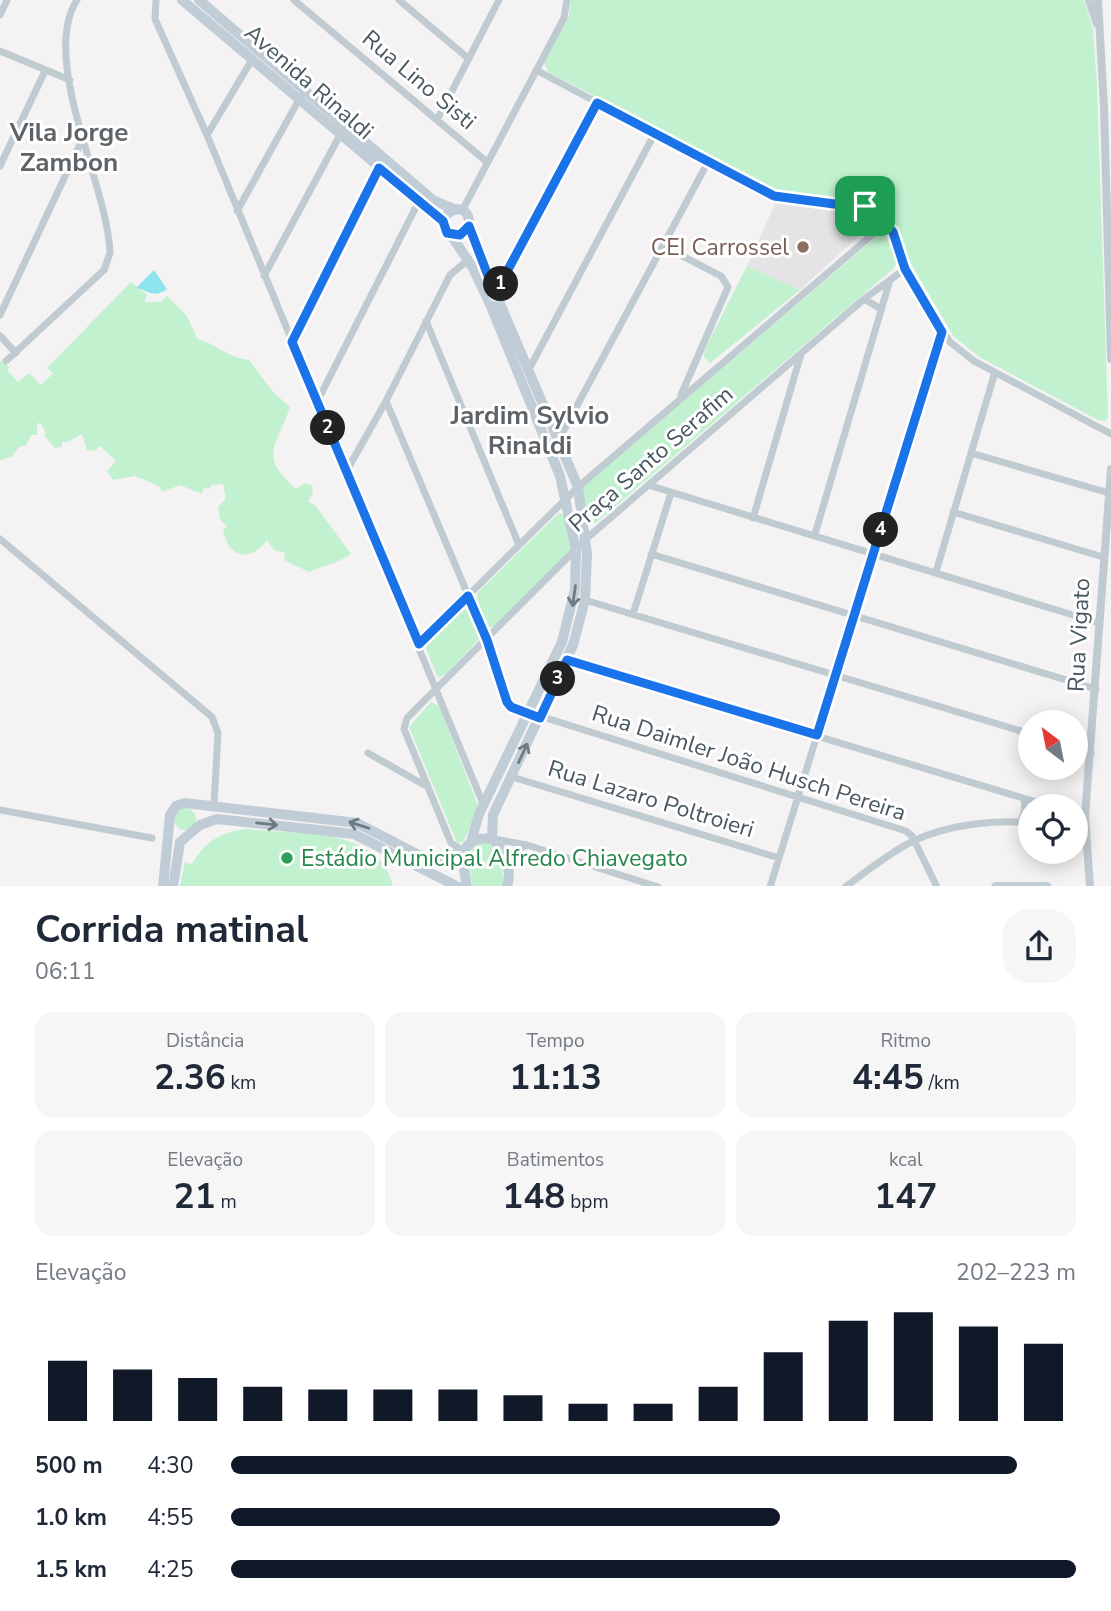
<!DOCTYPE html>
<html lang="pt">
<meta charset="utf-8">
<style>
:root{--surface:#fff;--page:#f6f6f7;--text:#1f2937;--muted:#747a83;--accent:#111827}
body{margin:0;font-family:"Nunito Sans",sans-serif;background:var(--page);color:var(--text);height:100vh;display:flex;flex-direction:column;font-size:26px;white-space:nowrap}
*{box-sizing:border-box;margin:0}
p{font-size:23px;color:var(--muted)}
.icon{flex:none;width:38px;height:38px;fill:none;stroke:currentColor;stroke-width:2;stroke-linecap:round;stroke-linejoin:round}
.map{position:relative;height:886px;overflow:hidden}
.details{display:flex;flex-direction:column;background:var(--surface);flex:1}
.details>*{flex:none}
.needle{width:46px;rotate:328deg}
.fabs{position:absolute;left:1018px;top:710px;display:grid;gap:14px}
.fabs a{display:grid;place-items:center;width:70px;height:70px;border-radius:50%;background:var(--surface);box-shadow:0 4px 18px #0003;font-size:35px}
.pin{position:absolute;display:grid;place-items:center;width:60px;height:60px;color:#fff;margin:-30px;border-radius:14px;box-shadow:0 4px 10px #0006}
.km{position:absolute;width:35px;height:35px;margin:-18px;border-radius:50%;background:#222;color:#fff;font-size:19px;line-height:35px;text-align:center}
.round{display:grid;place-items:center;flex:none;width:74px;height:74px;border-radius:28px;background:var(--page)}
.headline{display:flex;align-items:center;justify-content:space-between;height:119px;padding:0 35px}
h1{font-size:38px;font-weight:700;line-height:52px}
.figures{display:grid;grid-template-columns:repeat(3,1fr);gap:10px;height:119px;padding:7px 35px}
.figures div{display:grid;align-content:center;border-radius:18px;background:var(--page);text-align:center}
.figures b{font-size:35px;font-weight:700}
.figures small{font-size:19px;font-weight:400}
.figures p{font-size:19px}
.chart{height:196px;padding:14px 35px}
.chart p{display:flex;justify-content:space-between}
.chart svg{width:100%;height:126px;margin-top:7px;stroke:var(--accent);stroke-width:6}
ul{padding:0 35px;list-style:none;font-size:23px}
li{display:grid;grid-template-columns:112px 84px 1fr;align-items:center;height:52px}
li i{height:18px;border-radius:9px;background:var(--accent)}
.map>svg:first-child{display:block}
.education{fill:#e5e3e5}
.green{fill:#c2f1cf}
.water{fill:#8ee4ee}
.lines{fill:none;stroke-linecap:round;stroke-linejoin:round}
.minor{stroke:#c0cbd1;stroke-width:7}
.tertiary{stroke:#c0cbd1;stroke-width:8}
.secondary{stroke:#c0ccd6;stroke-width:10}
.oneway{stroke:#6d7b83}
.route-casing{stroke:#fff;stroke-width:14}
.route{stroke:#1a73e8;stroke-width:9}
.education-dot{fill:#8d6e63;stroke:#fff;stroke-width:2.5}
.leisure-dot{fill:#2e9e5b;stroke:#fff;stroke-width:2.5}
.labels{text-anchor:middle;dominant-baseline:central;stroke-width:6;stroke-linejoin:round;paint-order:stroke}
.street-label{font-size:23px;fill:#495860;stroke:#fff}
.education-label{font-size:23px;fill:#785e54;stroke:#fff;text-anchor:end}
.leisure-label{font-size:23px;fill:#27864d;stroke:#fff;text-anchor:start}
.quarter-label{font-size:26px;font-weight:bold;fill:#5e6367;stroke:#fff}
</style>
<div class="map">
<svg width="1111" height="887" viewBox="0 0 1111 887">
<rect width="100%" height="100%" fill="#f4f2f2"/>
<path class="education" d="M776 202 864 211 873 223 800 290 747 266Z"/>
<path class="green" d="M571 0H1084L1093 28 1097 86 1108 418 1105 421 1098 420 981 358 954 337 910 262 898 227 881 207 866 200 778 190 548 72 544 63 569 16Z
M882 232 892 235 898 259 894 268 596 523 590 525 582 488 585 485Z
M747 266 800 290 710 363 704 357 705 349Z
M131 282 147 295 144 302H160L167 296 187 316 197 339C218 344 223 356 249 360L273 392 290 407C276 449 258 454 296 489L305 483 312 486 313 492 308 502 315 505 351 554C337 564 324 565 309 572L284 560 285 553 274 550 267 540C250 563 228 558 223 530L227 526 220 520 218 507 226 498 223 484 212 485 209 489 204 487 202 494 180 485 162 492 159 486 135 476 113 480 107 471 116 461 100 446 94 451 87 450 82 434 66 443 62 441V447L55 448 44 436 46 433 40 422 37 425V435H31L26 446H20L11 457 0 460V361L10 367 7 370 18 382 29 373 41 385 53 373 47 368Z
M559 513 566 516 571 549 569 552 494 627H488L477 608V593Z
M464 608 470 610 480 638 446 674 438 678 425 646Z
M431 702 439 706 479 808 463 842 457 843 409 727Z
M174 819a11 11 0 1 1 22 0a11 11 0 1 1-22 0Z
M248 829C297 835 380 826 393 886H180L185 862 192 864C205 841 223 831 248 829Z
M478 842 491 843 501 855 504 886H472L468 851Z"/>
<path class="water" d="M154 270 167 289C154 299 147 290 136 288Z"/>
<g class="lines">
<path class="minor" d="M156 0 155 19 207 135 484 806
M294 0 487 162
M399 0 469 59
M0 15 7 0
M0 51 70 80
M536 70 774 196 871 209 893 232 905 269 950 342 974 361 1111 434
M437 120 499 0
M207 135 253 58
M0 166 45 71
M237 211 301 96
M462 211 564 18 567 0
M665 247 721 276 728 287 681 395
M264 276 340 135
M496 294 597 103
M864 299 881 309
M0 315 83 138
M426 321 519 545
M0 336 16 353
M292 342 380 164
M6 361 104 270 110 253C108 185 39 60 77 0
M528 371 655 133
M386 401 487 640 507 702 511 707 906 831 912 836 937 887
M317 402 419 201
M558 441 709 160
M971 453 1109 493
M346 472 386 401 450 275 468 260
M648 485 1099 623
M953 512 1103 557
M753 518 801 354
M815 534 890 280
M0 539 212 717 218 733 214 805
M651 554 1096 689
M936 572 995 372
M585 600 1031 734
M633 614 671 493
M419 644 578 487 886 223
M567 661 1053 807
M1076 748 1091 753
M368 753 428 787
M512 777 779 858
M0 810 152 838
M1021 822 1025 809 1024 799
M494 839 527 845 658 887
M464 851 451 843 404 729 407 718 586 539 864 299 905 269
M506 859 526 845
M770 887 942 332
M845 887C867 871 889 853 913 841 947 825 994 819 1031 823"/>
<path class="tertiary" d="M1089 0 1097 24
M1098 0 1104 107 1111 359
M1090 887 1085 816 1111 469"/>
<path class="secondary" d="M182 0 443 221
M199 0 433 200 454 209
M469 226 464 233 451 235C430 220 459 198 468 216 470 221 469 228 470 233L578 487 587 554 585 600 573 645 493 815 492 839
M451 235 473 268 490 304 560 476 576 550 575 589 562 642 479 814 471 842
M163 887 170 815 176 806 185 803 357 823 434 863 464 851
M173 887 180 842 200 825 217 819 354 834 458 887
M467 887C462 861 457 835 493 839 506 852 512 869 507 887
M996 887H1047"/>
</g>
<defs><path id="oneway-shaft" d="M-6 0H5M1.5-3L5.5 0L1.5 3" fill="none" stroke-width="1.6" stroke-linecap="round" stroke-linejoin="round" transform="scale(1.75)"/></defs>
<g class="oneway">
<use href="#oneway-shaft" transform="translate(574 596) rotate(98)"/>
<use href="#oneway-shaft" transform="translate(523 753) rotate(-65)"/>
<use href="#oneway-shaft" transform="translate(267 824) rotate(6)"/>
<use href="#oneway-shaft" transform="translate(359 825) rotate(-162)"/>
</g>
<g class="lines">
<defs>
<path id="route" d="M597 103 774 196 872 209 893 232 905 269 942 332 817 735 567 660 540 718 511 707 507 702 487 640 468 596 419 644 292 342 379 168 443 221 447 233 460 235 469 226 495 294Z"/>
</defs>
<use href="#route" class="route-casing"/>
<use href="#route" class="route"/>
</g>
<circle class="education-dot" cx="803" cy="247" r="7"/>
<circle class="leisure-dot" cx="287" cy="858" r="7"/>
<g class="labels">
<g class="street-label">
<text transform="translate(419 80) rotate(40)">Rua Lino Sisti</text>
<text transform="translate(309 82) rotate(41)">Avenida Rinaldi</text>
<text transform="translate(651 459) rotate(-41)">Praça Santo Serafim</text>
<text transform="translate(1079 635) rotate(-87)">Rua Vigato</text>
<text transform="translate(749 763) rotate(18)">Rua Daimler João Husch Pereira</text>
<text transform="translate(651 799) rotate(17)">Rua Lazaro Poltroieri</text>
</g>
<g class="education-label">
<text x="789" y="247">CEI Carrossel</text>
</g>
<g class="leisure-label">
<text x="301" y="858">Estádio Municipal Alfredo Chiavegato</text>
</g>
<g class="quarter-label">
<text x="69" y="132">Vila Jorge<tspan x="69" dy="30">Zambon</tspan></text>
<text x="530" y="415">Jardim Sylvio<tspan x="530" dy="30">Rinaldi</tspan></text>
</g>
</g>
</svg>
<div class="fabs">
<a><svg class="needle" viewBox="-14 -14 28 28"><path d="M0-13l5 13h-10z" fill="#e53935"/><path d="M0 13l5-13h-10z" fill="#747a83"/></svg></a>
<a><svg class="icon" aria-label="locate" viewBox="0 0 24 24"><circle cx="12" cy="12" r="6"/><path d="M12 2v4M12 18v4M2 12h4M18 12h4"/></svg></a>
</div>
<div class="pin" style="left:865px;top:206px;background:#1e9e55"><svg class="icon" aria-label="arrive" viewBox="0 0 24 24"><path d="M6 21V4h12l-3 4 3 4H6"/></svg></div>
<b class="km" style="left:501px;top:284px">1</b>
<b class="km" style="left:328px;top:428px">2</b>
<b class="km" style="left:558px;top:679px">3</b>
<b class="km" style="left:881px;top:530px">4</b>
</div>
<section class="details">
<div class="headline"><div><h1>Corrida matinal</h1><p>06:11</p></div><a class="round"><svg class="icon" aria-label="share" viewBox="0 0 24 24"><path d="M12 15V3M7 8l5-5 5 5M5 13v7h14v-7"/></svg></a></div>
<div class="figures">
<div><p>Distância</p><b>2.36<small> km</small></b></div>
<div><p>Tempo</p><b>11:13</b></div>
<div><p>Ritmo</p><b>4:45<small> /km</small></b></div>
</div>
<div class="figures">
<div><p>Elevação</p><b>21<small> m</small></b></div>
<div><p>Batimentos</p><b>148<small> bpm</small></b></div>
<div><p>kcal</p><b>147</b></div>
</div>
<div class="chart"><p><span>Elevação</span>202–223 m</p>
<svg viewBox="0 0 160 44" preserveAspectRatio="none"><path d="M5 44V23M15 44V26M25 44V29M35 44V32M45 44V33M55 44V33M65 44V33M75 44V35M85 44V38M95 44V38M105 44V32M115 44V20M125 44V9M135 44V6M145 44V11M155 44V17"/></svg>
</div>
<ul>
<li><b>500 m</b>4:30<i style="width:93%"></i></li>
<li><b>1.0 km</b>4:55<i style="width:65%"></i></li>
<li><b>1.5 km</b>4:25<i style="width:100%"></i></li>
</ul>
</section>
